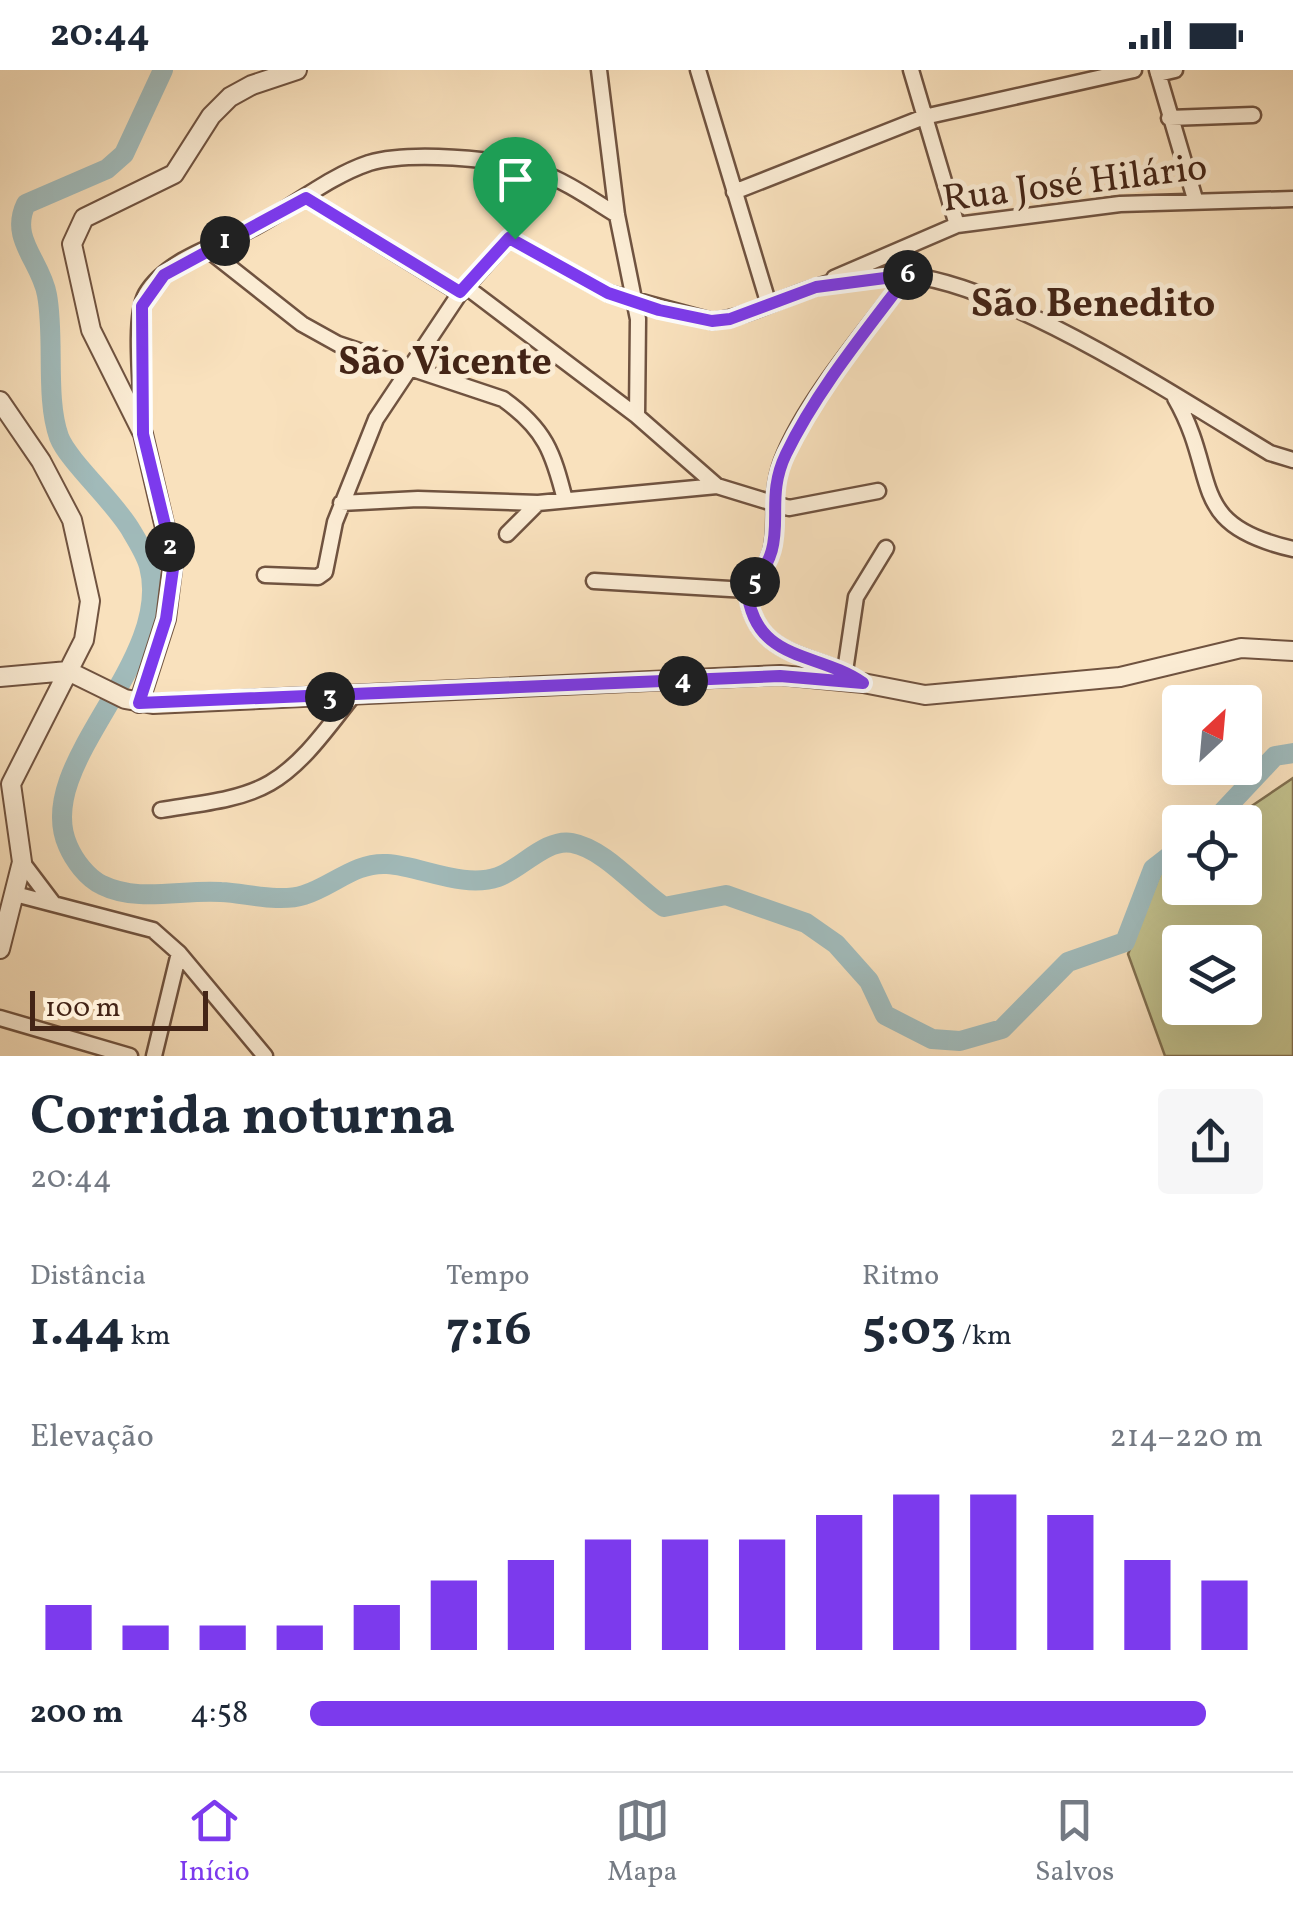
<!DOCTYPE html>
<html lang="pt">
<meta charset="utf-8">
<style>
:root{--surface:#fff;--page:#f6f6f7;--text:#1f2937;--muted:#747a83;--line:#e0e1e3;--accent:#7c3aed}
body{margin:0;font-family:Vollkorn,serif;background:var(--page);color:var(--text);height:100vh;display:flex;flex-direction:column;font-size:38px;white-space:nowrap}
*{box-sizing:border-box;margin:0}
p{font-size:32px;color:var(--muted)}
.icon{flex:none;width:55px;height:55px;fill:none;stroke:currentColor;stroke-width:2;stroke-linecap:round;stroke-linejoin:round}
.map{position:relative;height:986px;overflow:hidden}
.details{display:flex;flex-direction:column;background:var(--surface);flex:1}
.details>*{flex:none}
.needle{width:65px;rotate:26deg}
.controls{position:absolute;left:1162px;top:615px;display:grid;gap:20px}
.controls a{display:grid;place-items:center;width:100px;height:100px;border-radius:10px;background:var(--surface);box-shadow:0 10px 40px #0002;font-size:50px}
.scale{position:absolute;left:30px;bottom:25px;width:178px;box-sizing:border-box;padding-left:10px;border:5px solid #432416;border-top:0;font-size:28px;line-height:35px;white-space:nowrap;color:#432416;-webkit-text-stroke:8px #fbecd4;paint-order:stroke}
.pin{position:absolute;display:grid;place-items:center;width:85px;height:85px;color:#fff;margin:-102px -42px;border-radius:50% 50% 50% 0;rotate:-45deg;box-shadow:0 0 10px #0007}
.pin .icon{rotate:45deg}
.km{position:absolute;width:50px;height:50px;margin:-25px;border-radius:50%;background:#222;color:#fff;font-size:28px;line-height:50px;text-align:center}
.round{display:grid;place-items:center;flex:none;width:105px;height:105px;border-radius:10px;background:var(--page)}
.summary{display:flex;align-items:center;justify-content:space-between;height:170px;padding:0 30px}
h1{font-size:55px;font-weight:700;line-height:75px}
.metrics{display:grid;grid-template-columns:repeat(3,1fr);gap:15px;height:170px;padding:10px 30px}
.metrics div{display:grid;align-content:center}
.metrics b{font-size:50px;font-weight:700}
.metrics small{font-size:28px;font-weight:400}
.metrics p{font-size:28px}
.chart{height:280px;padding:20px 30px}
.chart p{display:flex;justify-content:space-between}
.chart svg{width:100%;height:180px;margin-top:10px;stroke:var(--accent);stroke-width:6}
ul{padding:0 30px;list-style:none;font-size:32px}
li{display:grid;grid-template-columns:160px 120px 1fr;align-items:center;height:75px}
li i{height:25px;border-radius:12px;background:var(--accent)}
.status{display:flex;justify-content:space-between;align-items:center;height:70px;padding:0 50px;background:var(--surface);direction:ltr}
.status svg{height:28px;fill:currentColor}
.dock{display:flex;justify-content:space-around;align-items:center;height:140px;border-top:2px solid var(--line);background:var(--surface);font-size:28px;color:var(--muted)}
.dock a{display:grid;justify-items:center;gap:5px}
.dock .current{color:var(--accent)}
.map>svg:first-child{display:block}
.green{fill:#c3c18d;stroke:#837252;stroke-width:2.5;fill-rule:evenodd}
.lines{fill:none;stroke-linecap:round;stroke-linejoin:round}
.river{stroke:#a1bbbb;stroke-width:20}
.minor-casing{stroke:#705340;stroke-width:19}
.tertiary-casing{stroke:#705340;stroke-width:22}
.minor{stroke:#fbecd4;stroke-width:14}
.tertiary{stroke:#fbecd4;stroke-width:18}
.route-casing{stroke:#fff;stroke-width:20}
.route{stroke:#7c3aed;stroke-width:12}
.labels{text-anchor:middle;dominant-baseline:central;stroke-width:10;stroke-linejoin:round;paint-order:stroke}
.street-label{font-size:38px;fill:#432416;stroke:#fbecd4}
.neighbourhood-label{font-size:40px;font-weight:bold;fill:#432416;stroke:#fbecd4}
</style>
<div class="status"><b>20:44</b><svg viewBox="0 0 49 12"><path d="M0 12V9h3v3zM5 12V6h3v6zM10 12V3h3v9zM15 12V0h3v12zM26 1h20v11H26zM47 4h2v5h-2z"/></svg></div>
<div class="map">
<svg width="1293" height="986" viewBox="0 0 1293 986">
<rect width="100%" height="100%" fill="#f9e1bd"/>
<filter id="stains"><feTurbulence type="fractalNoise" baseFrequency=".002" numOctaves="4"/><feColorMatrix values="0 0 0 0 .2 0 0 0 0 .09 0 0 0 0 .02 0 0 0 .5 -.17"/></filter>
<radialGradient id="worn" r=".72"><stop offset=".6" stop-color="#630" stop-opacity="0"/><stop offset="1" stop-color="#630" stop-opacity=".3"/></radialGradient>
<path class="green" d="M1293 708V986H1165L1128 884 1160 804 1180 789V818H1245V752H1228ZM1180 872H1245V938H1180Z"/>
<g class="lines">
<path class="river" d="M163 0 124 84 107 99 26 134C9 169 41 191 47 225 55 268 45 328 59 367 68 391 117 434 132 462 138 472 146 485 149 496 175 592 31 694 68 776 74 790 87 808 102 815 138 833 183 819 221 822 246 823 279 833 304 825 333 816 355 792 387 794 421 796 463 819 498 807 521 799 546 768 572 773 605 779 637 819 664 837L726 825 806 853 836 874 869 911 885 945 932 969 960 971 1002 959 1068 892 1125 872 1153 799 1180 778
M1213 752 1275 686 1293 683"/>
<defs>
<path id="minor" d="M599 0 617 145 638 249 637 346
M698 0 769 235
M911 0 957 155
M1157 0 1195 129
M1158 4 1175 0
M1169 48 1253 45
M734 122 924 47 1134 0
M306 128 460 223
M207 179 302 254 338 274 503 329C545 359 553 382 565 430
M834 208 957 155 1120 134 1293 129
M465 216 637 346 717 416 789 438 878 421
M1175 328C1221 408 1184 454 1293 479
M143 361C143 330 132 249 146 224 165 191 216 175 249 160 289 140 327 107 369 93 409 81 497 88 537 101 566 111 591 129 617 145
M341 433 418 429 538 433 717 416
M507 464 538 433
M265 505 318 507 325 502 335 452 376 349 458 226 509 168 608 223 712 251C748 247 779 229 813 218 836 210 864 206 888 205 984 198 1185 332 1270 383L1293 390
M594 511 747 520
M845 601 856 527 886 478
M862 613C816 580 755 593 747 520 792 476 763 443 782 391 805 331 869 257 908 205
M161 740C196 734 239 731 270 713 303 694 328 657 352 627
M22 792 53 833
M15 824 153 860 179 883 265 986
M0 948 130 986
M154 986 179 883"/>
<path id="tertiary" d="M0 331 41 391 72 450 90 531 84 570 11 714 22 792 0 879
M0 607 68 601 125 629 153 634 780 605 863 613 925 625 1120 607 1241 578 1293 581
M139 633 166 549 173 492 143 364 91 260 72 174 84 148 174 104 211 46 230 27 252 15 297 0"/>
</defs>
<use href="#minor" class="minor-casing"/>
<use href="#tertiary" class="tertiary-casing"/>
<use href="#minor" class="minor"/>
<use href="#tertiary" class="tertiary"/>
</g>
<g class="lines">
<defs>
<path id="route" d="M306 128 460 222 509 168 608 223 659 240 712 251 730 249 816 217 908 205C865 262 817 320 786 384 760 438 796 471 747 520 755 593 817 581 863 613L780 606 139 633 166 549 174 492 143 364 142 236 164 205Z"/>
</defs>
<use href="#route" class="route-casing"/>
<use href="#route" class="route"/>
</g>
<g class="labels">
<g class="street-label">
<text transform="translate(1075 115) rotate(-7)">Rua José Hilário</text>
</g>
<g class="neighbourhood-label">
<text x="1093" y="236">São Benedito</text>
<text x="445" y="294">São Vicente</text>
</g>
</g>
<rect width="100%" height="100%" filter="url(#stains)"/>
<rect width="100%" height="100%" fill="url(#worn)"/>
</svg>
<div class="controls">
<a><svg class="needle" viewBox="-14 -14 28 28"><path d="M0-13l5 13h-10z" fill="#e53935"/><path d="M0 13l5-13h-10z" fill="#747a83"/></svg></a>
<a><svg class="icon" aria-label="locate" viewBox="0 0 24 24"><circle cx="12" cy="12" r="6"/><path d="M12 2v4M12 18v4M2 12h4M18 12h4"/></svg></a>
<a><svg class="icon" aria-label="layers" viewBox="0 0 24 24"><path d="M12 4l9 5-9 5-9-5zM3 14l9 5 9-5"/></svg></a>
</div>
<div class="scale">100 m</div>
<div class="pin" style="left:515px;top:169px;background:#1e9e55"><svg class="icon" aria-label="arrive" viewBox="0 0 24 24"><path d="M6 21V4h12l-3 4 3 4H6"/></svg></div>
<b class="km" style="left:225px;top:171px">1</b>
<b class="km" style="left:170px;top:477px">2</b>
<b class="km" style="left:330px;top:627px">3</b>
<b class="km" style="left:683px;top:611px">4</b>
<b class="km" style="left:755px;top:512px">5</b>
<b class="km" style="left:908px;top:205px">6</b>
</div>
<section class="details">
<div class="summary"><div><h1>Corrida noturna</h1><p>20:44</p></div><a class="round"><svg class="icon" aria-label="share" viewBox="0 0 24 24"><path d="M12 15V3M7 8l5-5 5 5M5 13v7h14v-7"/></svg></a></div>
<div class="metrics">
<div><p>Distância</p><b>1.44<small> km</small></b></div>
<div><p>Tempo</p><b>7:16</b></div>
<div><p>Ritmo</p><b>5:03<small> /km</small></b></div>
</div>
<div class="chart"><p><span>Elevação</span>214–220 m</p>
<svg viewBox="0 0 160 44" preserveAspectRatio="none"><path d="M5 44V33M15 44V38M25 44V38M35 44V38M45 44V33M55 44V27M65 44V22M75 44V17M85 44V17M95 44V17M105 44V11M115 44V6M125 44V6M135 44V11M145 44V22M155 44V27"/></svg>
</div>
<ul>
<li><b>200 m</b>4:58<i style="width:94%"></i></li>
</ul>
</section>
<nav class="dock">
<a class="current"><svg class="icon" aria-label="home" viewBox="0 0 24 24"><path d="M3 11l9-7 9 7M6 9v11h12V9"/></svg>Início</a>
<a><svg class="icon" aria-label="map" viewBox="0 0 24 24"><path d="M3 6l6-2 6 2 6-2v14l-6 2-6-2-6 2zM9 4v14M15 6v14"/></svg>Mapa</a>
<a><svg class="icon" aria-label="saved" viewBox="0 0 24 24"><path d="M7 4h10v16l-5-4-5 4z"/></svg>Salvos</a>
</nav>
